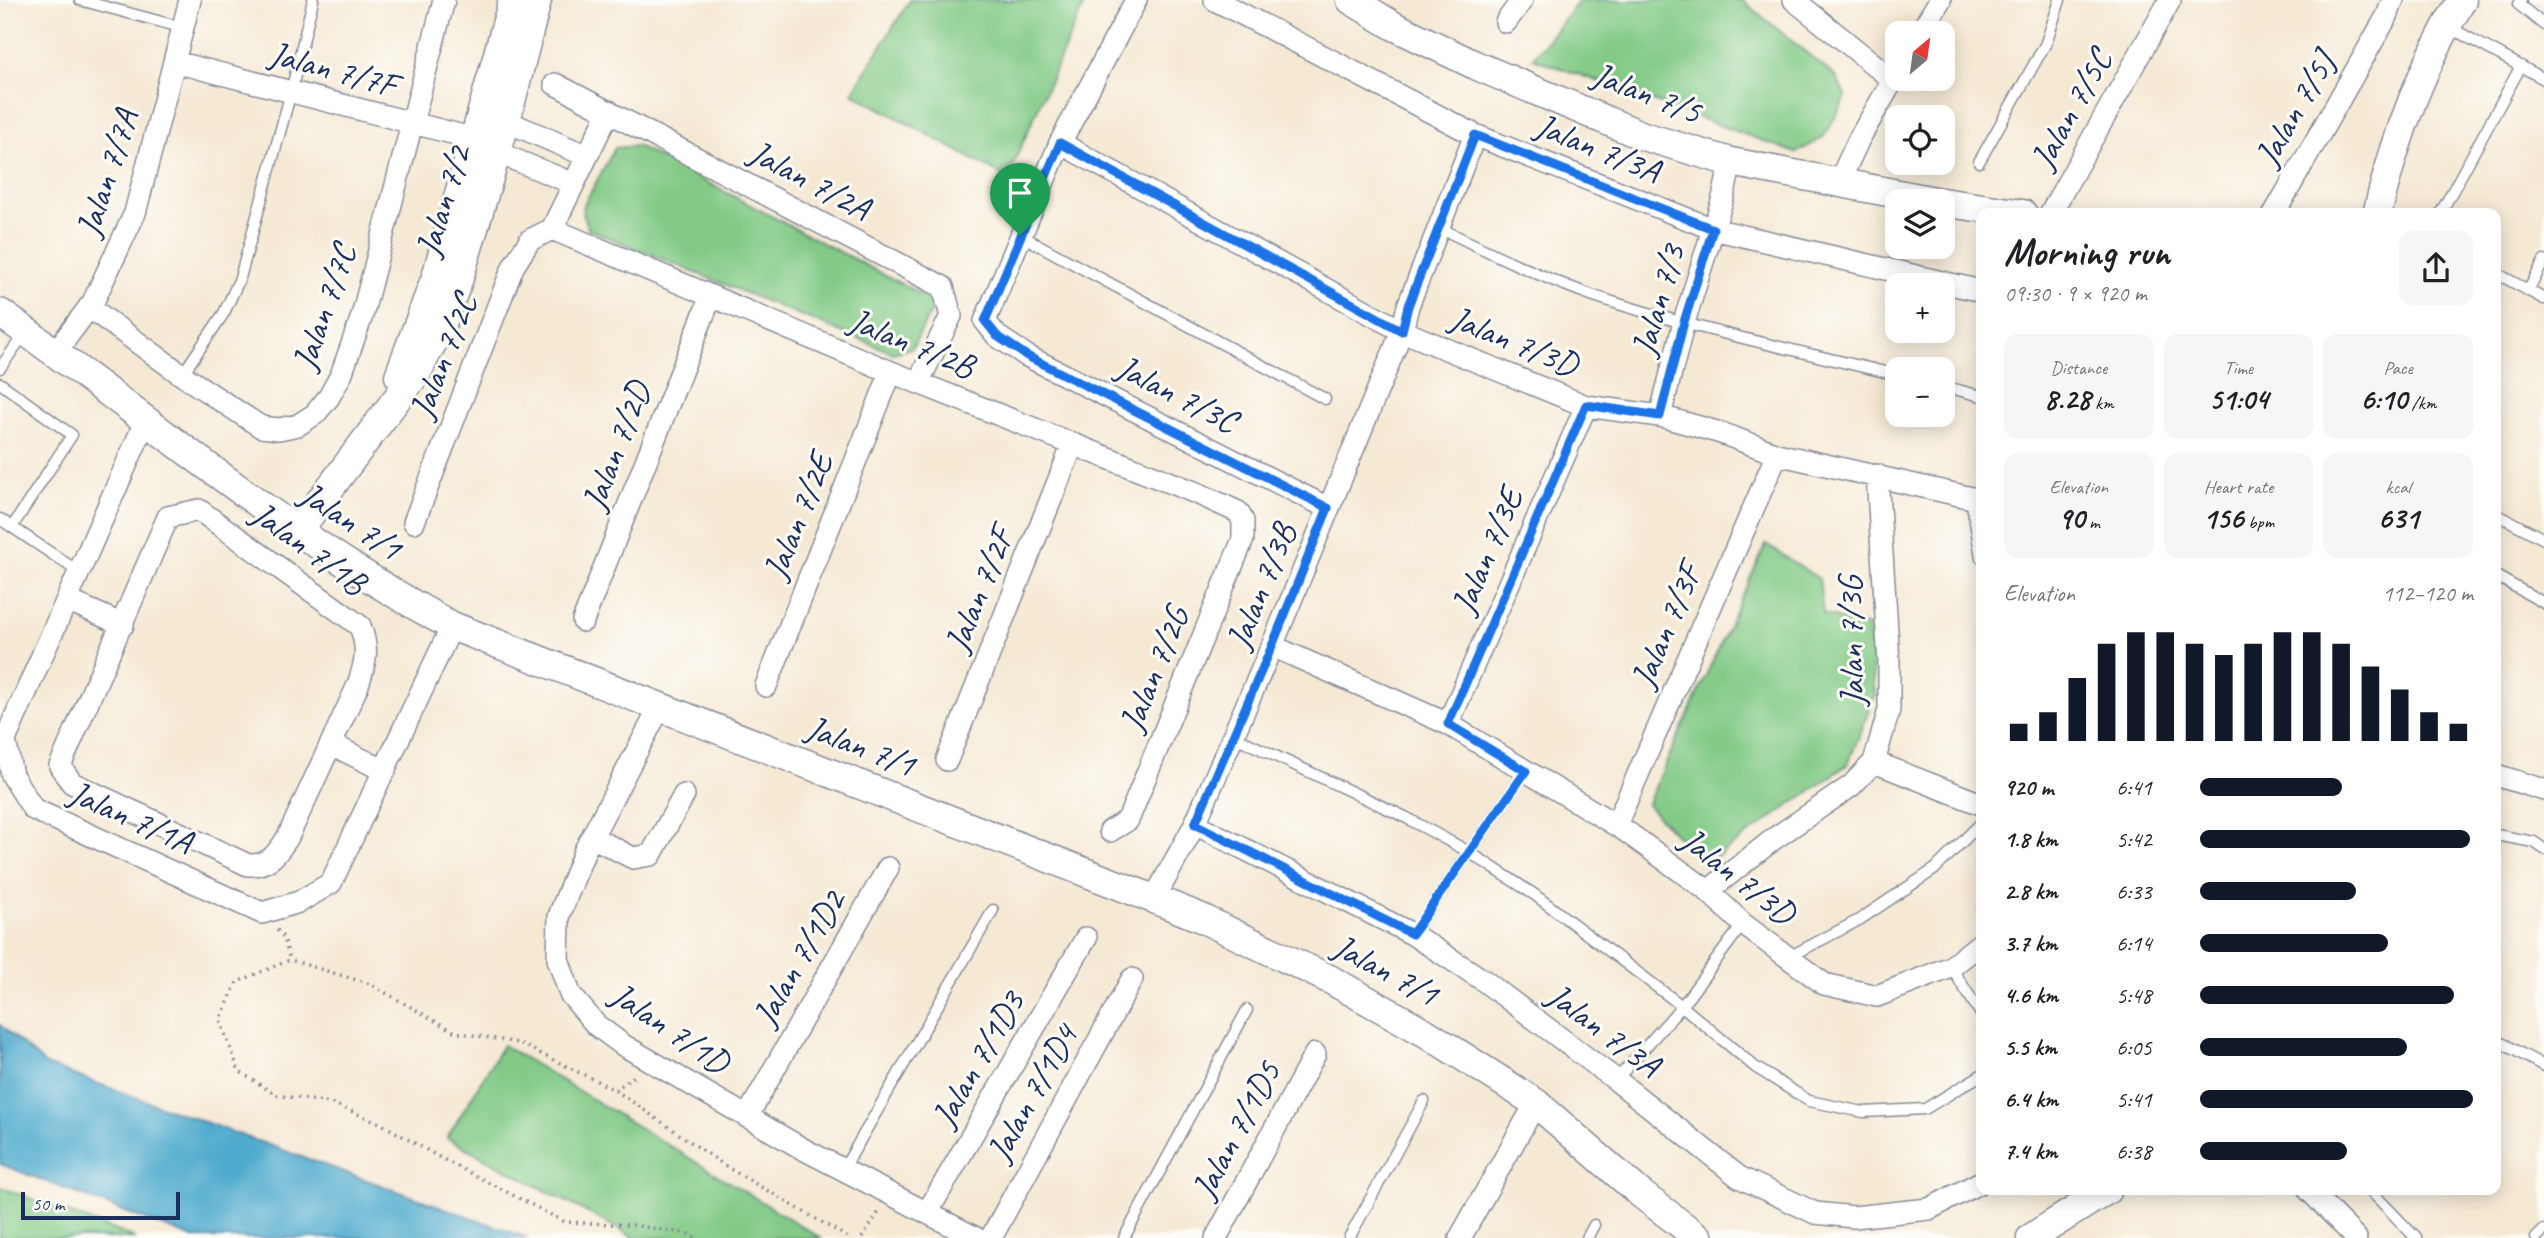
<!DOCTYPE html>
<meta charset="utf-8">
<style>
:root{--surface:#fff;--page:#f6f6f6;--text:#202124;--muted:#757577;--accent:#111827}
body{margin:0;font-family:Caveat,sans-serif;background:var(--page);color:var(--text);height:100vh;display:flex;flex-direction:column;font-size:26px;white-space:nowrap}
*{box-sizing:border-box;margin:0}
p{font-size:23px;color:var(--muted)}
.icon{flex:none;width:38px;height:38px;fill:none;stroke:currentColor;stroke-width:2;stroke-linecap:round;stroke-linejoin:round}
.map{position:relative;flex:1;overflow:hidden}
.panel{position:absolute;left:1976px;top:208px;width:525px;height:987px;display:flex;flex-direction:column;background:var(--surface);border-radius:14px;box-shadow:0 4px 18px #0003}
.panel>*{flex:none}
.needle{width:46px;rotate:29deg}
.buttons{position:absolute;left:1885px;top:21px;display:grid;gap:14px}
.buttons a{display:grid;place-items:center;width:70px;height:70px;border-radius:14px;background:var(--surface);box-shadow:0 4px 18px #0003;font-size:35px}
.scale{position:absolute;left:21px;bottom:18px;width:159px;box-sizing:border-box;padding-left:7px;border:4px solid #1b2f5e;border-top:0;font-size:19px;line-height:24px;white-space:nowrap;color:#1b2f5e;-webkit-text-stroke:5px #fdfcf7;paint-order:stroke}
.pin{position:absolute;display:grid;place-items:center;width:60px;height:60px;color:#fff;margin:-72px -30px;border-radius:50% 50% 50% 0;rotate:-45deg;box-shadow:0 0 7px #0007}
.pin .icon{rotate:45deg}
.round{display:grid;place-items:center;flex:none;width:74px;height:74px;border-radius:14px;background:var(--page)}
.summary{display:flex;align-items:center;justify-content:space-between;height:119px;padding:0 28px}
h1{font-size:38px;font-weight:700;line-height:52px}
.metrics{display:grid;grid-template-columns:repeat(3,1fr);gap:10px;height:119px;padding:7px 28px}
.metrics div{display:grid;align-content:center;border-radius:14px;background:var(--page);text-align:center}
.metrics b{font-size:30px;font-weight:700}
.metrics small{font-size:19px;font-weight:400}
.metrics p{font-size:19px}
.chart{height:196px;padding:14px 28px}
.chart p{display:flex;justify-content:space-between}
.chart svg{width:100%;height:126px;margin-top:7px;stroke:var(--accent);stroke-width:6}
ul{padding:0 28px;list-style:none;font-size:23px}
li{display:grid;grid-template-columns:112px 84px 1fr;align-items:center;height:52px}
li i{height:18px;border-radius:9px;background:var(--accent)}
.map>svg:first-child{display:block}
.green{fill:#82ca86;stroke:#4e7c72;stroke-width:2}
.water{fill:#50abce;stroke:#366d96;stroke-width:2}
.lines{fill:none;stroke-linecap:round;stroke-linejoin:round}
.service-casing{stroke:#888c99;stroke-width:13}
.minor-casing{stroke:#888c99;stroke-width:24}
.tertiary-casing{stroke:#888c99;stroke-width:31}
.path{stroke:#888c99;stroke-width:3.5;stroke-dasharray:2 5;stroke-linecap:butt}
.service{stroke:#fff;stroke-width:10}
.minor{stroke:#fff;stroke-width:21}
.tertiary{stroke:#fff;stroke-width:28}
.route-casing{stroke:#fff;stroke-width:14}
.route{stroke:#1a73e8;stroke-width:9}
.labels{text-anchor:middle;dominant-baseline:central;stroke-width:6;stroke-linejoin:round;paint-order:stroke}
.street-label{font-size:35px;fill:#1b2f5e;stroke:#fdfcf7}
</style>
<div class="map">
<svg width="2544" height="1238" viewBox="0 0 2544 1238">
<rect width="100%" height="100%" fill="#fdfcf7"/>
<filter id="ink" filterUnits="userSpaceOnUse"><feTurbulence type="fractalNoise" baseFrequency=".0143" numOctaves="2"/><feDisplacementMap in="SourceGraphic" scale="14" xChannelSelector="R" yChannelSelector="G"/><feConvolveMatrix kernelMatrix="1 2 1 2 8 2 1 2 1" color-interpolation-filters="sRGB"/></filter>
<filter id="wash" filterUnits="userSpaceOnUse"><feTurbulence type="fractalNoise" baseFrequency=".00686" numOctaves="4" result="noise"/><feDisplacementMap in="SourceGraphic" scale="28" xChannelSelector="R" yChannelSelector="G"/><feGaussianBlur stdDeviation="1.57" result="paint"/><feColorMatrix in="noise" values="0 0 0 0 0 0 0 0 0 0 0 0 0 0 0 0 0 1.4 0 .05"/><feComposite in="paint" operator="in"/></filter>
<g filter="url(#wash)">
<rect width="100%" height="100%" fill="#f5e9d4"/>
<path class="green" d="M910 0H1086L1007 178 852 93Z
M1580 0H1742L1836 77 1846 98 1823 138 1796 153 1533 58Z
M637 146 936 302 912 348 893 353 588 229 582 208 615 148Z
M1766 544 1819 579 1823 614 1869 627 1875 695 1848 764 1705 865 1647 805Z
M503 1045 821 1238H635L447 1138Z
M0 1187 135 1238H0Z"/>
<path class="water" d="M0 1025 46 1065 528 1238H193L0 1164Z"/>
</g>
<g filter="url(#ink)">
<g class="lines">
<defs>
<path id="service" d="M80 0 184 28
M2521 0 2518 4 2544 25
M2449 27 2544 79
M1979 162 2046 43 2060 0
M2440 214 2521 66
M1438 227C1489 252 1540 277 1594 296 1692 329 1796 350 1897 375
M1020 235 1325 399
M2496 273 2544 299
M2528 291 2544 261
M0 368 25 333
M182 375 224 313 240 278 291 92 313 0
M0 383 72 435 12 527
M1942 386 1981 396
M1971 498 1981 558
M2496 514 2544 539
M0 519 79 572
M2496 576 2544 603
M1233 736 1405 817 1469 852 1535 895 1682 1006 1755 1067 1809 1101 1863 1112 1925 1109 1981 1075
M2496 835 2534 842 2544 849
M1412 934 1526 771
M1789 957 1859 920 1935 869 1981 823
M1951 967 1981 1014
M2496 1040 2544 1066
M1616 1080 1682 1006 1743 924
M843 1170 993 910
M2370 1190 2416 1238
M1124 1238 1247 1010
M1349 1238 1424 1101
M1587 1238 1594 1225
M2536 1238 2544 1230"/>
<path id="minor" d="M1136 0 1060 143 985 321 997 336 1027 356 1328 508
M1215 0 1475 135 1713 229 1981 291
M1794 0 1893 80
M1506 22 1522 0
M1920 33 1940 0
M175 62 475 139
M555 84 943 287 951 316 919 381
M506 121 587 156
M1060 143 1402 331 1586 406 1660 416 1721 433 1777 454 1981 500
M496 152 574 184
M1838 184 1859 139 1897 73
M2050 214 2170 0
M2274 214 2387 16 2393 0
M552 229 891 372 1199 494 1238 512 1243 521V539L1128 820 1110 831
M552 229 609 111
M89 307 182 375 261 427 279 429 298 425 315 414 329 397 341 375 362 316 444 0
M55 353 93 302 135 213 190 0
M1660 416 1684 322 1723 198 1731 162
M146 420 5 740 12 775 33 809 262 913 299 902 331 883 452 626
M199 510 360 626C369 650 366 661 358 685L288 837C277 854 269 866 248 865L72 783 60 766 168 517Z
M414 522 513 267 530 240 552 229
M67 600 123 625
M583 621 711 296
M1272 646 1448 724 1624 830 1708 891 1743 924 1824 984 1877 996 1951 967 1981 943
M766 686 891 372
M660 707 585 850 559 916 558 959 570 994 596 1025 623 1045 803 1149 976 1238
M1448 724 1586 406
M331 744 385 771
M947 760 1073 444
M1874 762 1981 804
M2496 775 2544 790
M1195 824 1412 934 1483 980 1616 1080 1739 1177 1815 1213 1854 1217 1929 1209 1981 1182
M1616 825 1777 454
M592 837 633 858 651 855 684 795
M1708 891 1775 838 1851 786 1874 762 1889 710V662L1877 475
M1154 899 1195 824 1272 646 1402 331 1408 306 1475 135
M747 1117 888 868
M2309 1190 2356 1238
M927 1213 1086 938
M991 1238 1132 979
M1216 1238 1315 1054
M1460 1238 1536 1103"/>
<path id="tertiary" d="M1351 0 1394 26 1475 65 1643 136 1731 162 1935 201
M1942 202 2023 214
M2377 214C2395 139 2422 65 2462 0
M0 313C150 419 290 539 452 626L1154 899 1199 917 1331 980 1426 1033 1536 1103 1641 1194 1699 1238
M399 376 436 277 513 0
M297 532 417 372 440 328 459 278 506 121 537 0
M2031 1238 2107 1190"/>
</defs>
<use href="#service" class="service-casing"/>
<use href="#minor" class="minor-casing"/>
<use href="#tertiary" class="tertiary-casing"/>
<path class="path" d="M277 930 284 938 290 960
M615 1090 636 1075
M695 1238 689 1234 632 1225 565 1222 439 1157 380 1123 331 1103 276 1095 239 1071 220 1020 237 982 290 960 370 984 455 1032 519 1043 615 1090 730 1169 849 1238
M862 1238 880 1210"/>
<use href="#service" class="service"/>
<use href="#minor" class="minor"/>
<use href="#tertiary" class="tertiary"/>
</g>
</g>
<g class="lines" filter="url(#ink)">
<defs>
<path id="route" d="M1475 135 1713 229 1684 322 1660 416 1586 405 1448 724 1526 771 1412 934 1195 824 1272 646 1328 508 1027 356 997 336 985 321 1060 143 1402 331 1408 306Z"/>
</defs>
<use href="#route" class="route-casing"/>
<use href="#route" class="route"/>
</g>
<g class="labels">
<g class="street-label">
<text transform="translate(333 69) rotate(15)">Jalan 7/7F</text>
<text transform="translate(1647 93) rotate(21)">Jalan 7/5</text>
<text transform="translate(2071 109) rotate(-61)">Jalan 7/5C</text>
<text transform="translate(2295 109) rotate(-60)">Jalan 7/5J</text>
<text transform="translate(1598 148) rotate(22)">Jalan 7/3A</text>
<text transform="translate(107 173) rotate(-72)">Jalan 7/7A</text>
<text transform="translate(810 180) rotate(28)">Jalan 7/2A</text>
<text transform="translate(443 201) rotate(-73)">Jalan 7/2</text>
<text transform="translate(1658 300) rotate(-74)">Jalan 7/3</text>
<text transform="translate(324 307) rotate(-71)">Jalan 7/7C</text>
<text transform="translate(1514 341) rotate(22)">Jalan 7/3D</text>
<text transform="translate(912 343) rotate(22)">Jalan 7/2B</text>
<text transform="translate(443 356) rotate(-69)">Jalan 7/2C</text>
<text transform="translate(1177 394) rotate(27)">Jalan 7/3C</text>
<text transform="translate(616 446) rotate(-69)">Jalan 7/2D</text>
<text transform="translate(798 516) rotate(-68)">Jalan 7/2E</text>
<text transform="translate(351 521) rotate(33)">Jalan 7/1</text>
<text transform="translate(309 548) rotate(36)">Jalan 7/1B</text>
<text transform="translate(1487 551) rotate(-67)">Jalan 7/3E</text>
<text transform="translate(1261 586) rotate(-68)">Jalan 7/3B</text>
<text transform="translate(979 590) rotate(-68)">Jalan 7/2F</text>
<text transform="translate(1666 626) rotate(-67)">Jalan 7/3F</text>
<text transform="translate(1851 641) rotate(-91)">Jalan 7/3G</text>
<text transform="translate(1154 669) rotate(-68)">Jalan 7/2G</text>
<text transform="translate(861 746) rotate(21)">Jalan 7/1</text>
<text transform="translate(131 817) rotate(24)">Jalan 7/1A</text>
<text transform="translate(1738 876) rotate(38)">Jalan 7/3D</text>
<text transform="translate(799 958) rotate(-60)">Jalan 7/1D2</text>
<text transform="translate(1386 970) rotate(28)">Jalan 7/1</text>
<text transform="translate(670 1028) rotate(34)">Jalan 7/1D</text>
<text transform="translate(1604 1030) rotate(37)">Jalan 7/3A</text>
<text transform="translate(978 1059) rotate(-60)">Jalan 7/1D3</text>
<text transform="translate(1032 1093) rotate(-61)">Jalan 7/1D4</text>
<text transform="translate(1236 1130) rotate(-62)">Jalan 7/1D5</text>
</g>
</g>
</svg>
<div class="buttons">
<a><svg class="needle" viewBox="-14 -14 28 28"><path d="M0-13l5 13h-10z" fill="#e53935"/><path d="M0 13l5-13h-10z" fill="#757577"/></svg></a>
<a><svg class="icon" aria-label="locate" viewBox="0 0 24 24"><circle cx="12" cy="12" r="6"/><path d="M12 2v4M12 18v4M2 12h4M18 12h4"/></svg></a>
<a><svg class="icon" aria-label="layers" viewBox="0 0 24 24"><path d="M12 4l9 5-9 5-9-5zM3 14l9 5 9-5"/></svg></a>
<a>+</a>
<a>−</a>
</div>
<div class="scale">50 m</div>
<div class="pin" style="left:1020px;top:235px;background:#1e9e55"><svg class="icon" aria-label="arrive" viewBox="0 0 24 24"><path d="M6 21V4h12l-3 4 3 4H6"/></svg></div>
<section class="panel">
<div class="summary"><div><h1>Morning run</h1><p>09:30 · 9 × 920 m</p></div><a class="round"><svg class="icon" aria-label="share" viewBox="0 0 24 24"><path d="M12 15V3M7 8l5-5 5 5M5 13v7h14v-7"/></svg></a></div>
<div class="metrics">
<div><p>Distance</p><b>8.28<small> km</small></b></div>
<div><p>Time</p><b>51:04</b></div>
<div><p>Pace</p><b>6:10<small> /km</small></b></div>
</div>
<div class="metrics">
<div><p>Elevation</p><b>90<small> m</small></b></div>
<div><p>Heart rate</p><b>156<small> bpm</small></b></div>
<div><p>kcal</p><b>631</b></div>
</div>
<div class="chart"><p><span>Elevation</span>112–120 m</p>
<svg viewBox="0 0 160 44" preserveAspectRatio="none"><path d="M5 44V38M15 44V34M25 44V22M35 44V10M45 44V6M55 44V6M65 44V10M75 44V14M85 44V10M95 44V6M105 44V6M115 44V10M125 44V18M135 44V26M145 44V34M155 44V38"/></svg>
</div>
<ul>
<li><b>920 m</b>6:41<i style="width:52%"></i></li>
<li><b>1.8 km</b>5:42<i style="width:99%"></i></li>
<li><b>2.8 km</b>6:33<i style="width:57%"></i></li>
<li><b>3.7 km</b>6:14<i style="width:69%"></i></li>
<li><b>4.6 km</b>5:48<i style="width:93%"></i></li>
<li><b>5.5 km</b>6:05<i style="width:76%"></i></li>
<li><b>6.4 km</b>5:41<i style="width:100%"></i></li>
<li><b>7.4 km</b>6:38<i style="width:54%"></i></li>
</ul>
</section>
</div>
